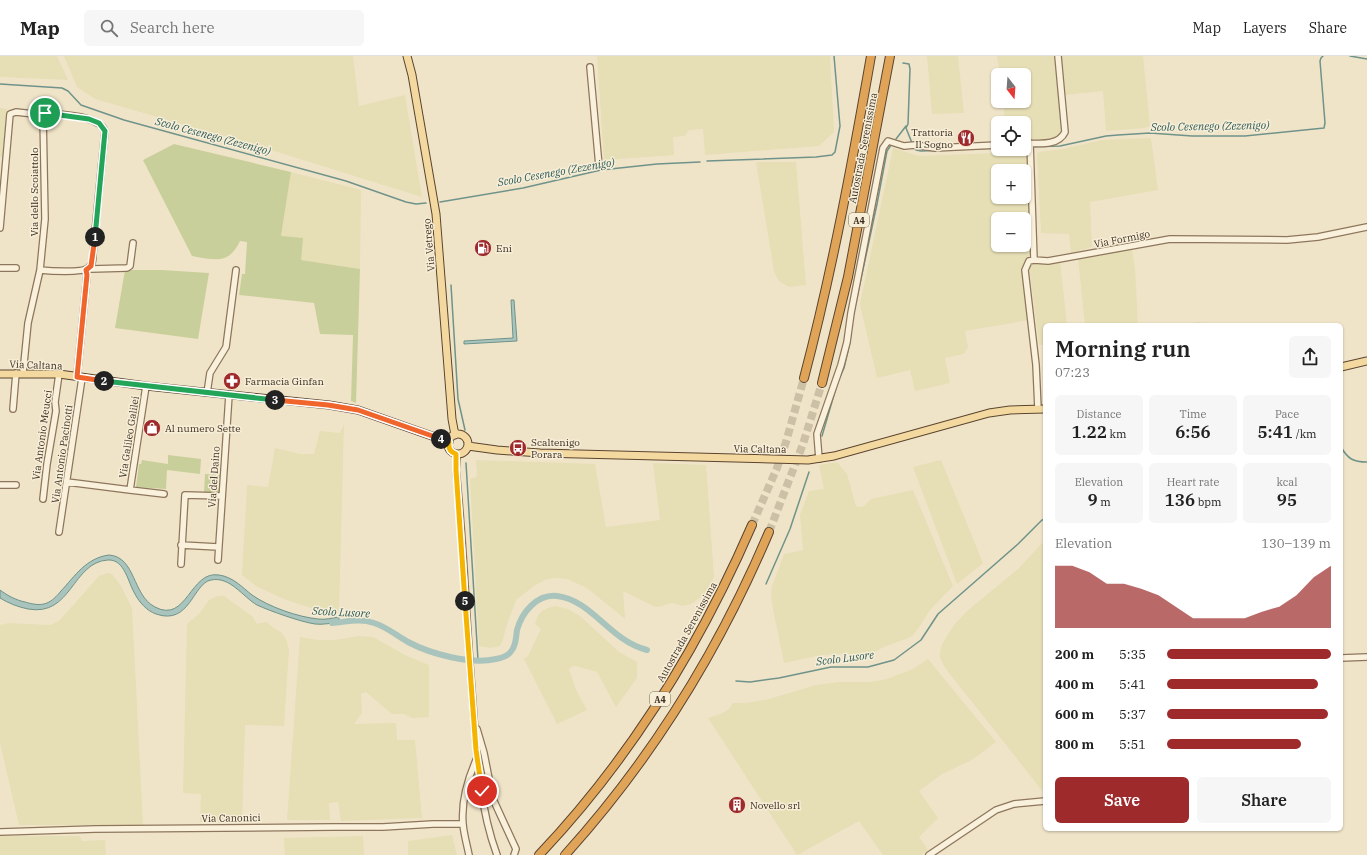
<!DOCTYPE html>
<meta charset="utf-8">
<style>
:root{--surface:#fff;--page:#f6f6f6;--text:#222;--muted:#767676;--line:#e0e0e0;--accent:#9e2a2b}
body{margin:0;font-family:"IBM Plex Serif",serif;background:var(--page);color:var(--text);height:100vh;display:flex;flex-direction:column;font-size:15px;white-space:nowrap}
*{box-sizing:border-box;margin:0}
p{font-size:13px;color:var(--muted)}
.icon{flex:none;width:22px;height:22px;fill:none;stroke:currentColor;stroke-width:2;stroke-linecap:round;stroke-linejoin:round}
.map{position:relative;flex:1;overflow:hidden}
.panel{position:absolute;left:1043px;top:267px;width:300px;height:508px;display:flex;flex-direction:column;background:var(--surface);border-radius:6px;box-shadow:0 1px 3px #0004}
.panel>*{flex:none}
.needle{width:26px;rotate:163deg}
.buttons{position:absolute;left:991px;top:12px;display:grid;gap:8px}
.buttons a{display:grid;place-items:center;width:40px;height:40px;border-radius:6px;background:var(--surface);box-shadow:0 1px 3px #0004;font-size:20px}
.pin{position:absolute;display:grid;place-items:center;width:34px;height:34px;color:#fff;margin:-17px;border:2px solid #fff;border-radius:50%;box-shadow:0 1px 4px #0007}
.km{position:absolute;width:20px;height:20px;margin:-10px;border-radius:50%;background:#222;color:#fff;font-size:11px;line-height:20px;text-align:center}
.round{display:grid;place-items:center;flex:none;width:42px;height:42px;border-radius:6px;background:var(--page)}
.overview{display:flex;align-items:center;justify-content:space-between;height:68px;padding:0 12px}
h1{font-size:22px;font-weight:600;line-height:30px}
.figures{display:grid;grid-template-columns:repeat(3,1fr);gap:6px;height:68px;padding:4px 12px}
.figures div{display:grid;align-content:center;border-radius:6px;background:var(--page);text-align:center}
.figures b{font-size:17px;font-weight:600}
.figures small{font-size:11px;font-weight:400}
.figures p{font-size:11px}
.chart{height:112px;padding:8px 12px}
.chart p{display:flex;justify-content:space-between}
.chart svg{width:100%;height:72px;margin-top:4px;fill:var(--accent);opacity:.7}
.action{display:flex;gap:8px;margin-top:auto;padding:8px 12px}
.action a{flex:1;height:46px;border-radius:6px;background:var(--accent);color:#fff;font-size:16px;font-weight:600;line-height:46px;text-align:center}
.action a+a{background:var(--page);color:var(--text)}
ul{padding:0 12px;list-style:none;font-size:13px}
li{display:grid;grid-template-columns:64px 48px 1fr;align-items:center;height:30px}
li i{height:10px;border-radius:5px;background:var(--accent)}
header{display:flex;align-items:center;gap:24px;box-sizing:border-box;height:56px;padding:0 20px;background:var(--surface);border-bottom:1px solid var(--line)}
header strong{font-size:19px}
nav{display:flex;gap:22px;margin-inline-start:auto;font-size:14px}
.search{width:280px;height:36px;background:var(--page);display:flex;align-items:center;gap:10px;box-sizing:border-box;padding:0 14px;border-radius:6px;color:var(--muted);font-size:15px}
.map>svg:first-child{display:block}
.farmland{fill:#e6deb5;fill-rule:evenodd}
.green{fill:#c9cf9b}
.water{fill:#a9c4bc;stroke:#6f938a}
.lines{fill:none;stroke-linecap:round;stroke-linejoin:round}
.stream{stroke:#6f938a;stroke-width:1.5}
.canal{stroke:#a9c4bc;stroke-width:6}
.highway-tunnel{stroke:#ccc0a6;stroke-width:8;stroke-dasharray:8 4;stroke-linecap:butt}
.minor-casing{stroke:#8d765c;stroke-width:8}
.major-casing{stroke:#5b4430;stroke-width:9}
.highway-casing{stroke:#5b4430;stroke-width:10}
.minor{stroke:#faf1dc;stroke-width:5.5}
.major{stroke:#f3d9a0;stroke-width:7}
.highway{stroke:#e0a458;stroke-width:8}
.split-1-casing{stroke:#fff;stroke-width:8}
.split-2-casing{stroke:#fff;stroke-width:8}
.split-3-casing{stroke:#fff;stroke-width:8}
.split-4-casing{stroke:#fff;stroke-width:8}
.split-5-casing{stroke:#fff;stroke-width:8}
.split-6-casing{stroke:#fff;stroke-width:8}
.split-1{stroke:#22a559;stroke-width:5}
.split-2{stroke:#f0652b;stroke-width:5}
.split-3{stroke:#22a559;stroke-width:5}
.split-4{stroke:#f0652b;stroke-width:5}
.split-5{stroke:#f5b400;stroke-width:5}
.split-6{stroke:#f5b400;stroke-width:5}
.labels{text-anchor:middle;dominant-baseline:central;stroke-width:3;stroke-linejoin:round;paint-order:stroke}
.shield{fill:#f7eed8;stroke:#756857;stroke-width:1}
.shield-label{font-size:9px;font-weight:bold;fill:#3d2e20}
.poi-label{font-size:10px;fill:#3d2e20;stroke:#f7eed8;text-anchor:start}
.street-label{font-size:10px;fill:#3d2e20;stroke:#f7eed8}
.water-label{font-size:11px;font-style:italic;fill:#2f5d5a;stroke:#f7eed8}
</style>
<header>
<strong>Map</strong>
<div class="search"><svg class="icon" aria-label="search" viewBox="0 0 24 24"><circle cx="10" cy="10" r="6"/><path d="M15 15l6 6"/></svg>Search here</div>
<nav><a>Map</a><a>Layers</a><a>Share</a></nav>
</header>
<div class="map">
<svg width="1367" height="799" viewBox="0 0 1367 799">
<rect width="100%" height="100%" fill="#f0e4c8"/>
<path class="farmland" d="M0 0H57L68 24 0 21Z
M64 0H353L359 50 405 39 422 141 258 90 95 43 77 31Z
M597 0H830L834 76 819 90 705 99 703 73 689 74 685 80 673 81 674 99 604 104Z
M927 0H958L964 57 932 58Z
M997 0H1055L1063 71 1060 80 1053 83 1024 85V67H1005L1003 45H1024V19H1000Z
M1062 0H1143L1150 70 1144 72 1106 75 1103 35 1066 39Z
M0 52 7 53 3 101H0Z
M1151 82 1158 134 1090 146 1092 191 1071 197 1069 178 1041 177 1037 98 1039 96 1063 93 1102 84Z
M893 92 919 100 1027 96 1032 191 1029 200 1022 212 1029 264 965 275 968 291 964 298 945 302 950 327 915 335 910 314 877 322 860 248ZM998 115H1024V141H998ZM998 163H1024V189H998Z
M756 106H796L806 229 789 231 779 225 776 220 774 215Z
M291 116 361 134 360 213 301 204 281 180Z
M1132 193 1135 213 1138 269H1085L1078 202Z
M1060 205 1067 269H1045V289H1039L1029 210 1034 208H1040Z
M1201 266V269H1165V267H1191Z
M344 368 339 555H320L284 543 256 530 242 519 247 429 268 431 275 392 300 398H314L320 375 340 377Z
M476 404 595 408 606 471 660 464 653 407 706 409 714 521 705 538 691 548 683 550 672 547 658 551 653 550 623 535 625 563 587 532 567 523 554 522 545 524 534 530 516 544 506 571 503 584 500 590 490 592 479 590 470 423 476 421 477 417Z
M941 404 983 507 957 528 913 411Z
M837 406 847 418 856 450 858 451 864 450 871 443 913 434 953 530 930 554 918 573 912 580 906 583 886 590 872 597 859 599 836 598 816 600 784 607 773 553 771 539 772 530 784 498 803 494 800 459 809 435 824 433 819 409Z
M1045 484V737H1044L946 613 940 602V596L942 588 954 569 966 556 1018 513Z
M108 517 112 518 121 530 132 552 143 769H19L0 687V569L9 567 50 569 59 565 99 520Z
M218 540H224L252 560 257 568 266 566 275 573 281 576 287 585 289 594 284 670 245 669 242 767 200 766 201 738 183 737 187 568 199 558 209 544Z
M555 550 568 553 580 560 619 596 637 606V622L616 651 597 616 575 610 571 611 569 613 576 634 587 654 557 668 524 603 528 600 541 573 535 568 538 559 542 555 548 552Z
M359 580 373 581 407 600 429 609V661L412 662 404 658H392L366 636 361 638 362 657 354 668 396 667 397 684H415L422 762 341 765 338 746 329 747 330 764H287L300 581 318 584H335Z
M928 603 996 686 972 704 942 718 919 735 938 762 919 781 928 794 921 799H883L859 765 797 799 708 662 723 657 729 653 733 647H746L769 643 816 629 840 626H871L887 623 913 613Z
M452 779 457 799H408V785Z
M0 780H80L82 785 105 784 106 799H0Z
M363 780 364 799H285L284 782Z"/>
<path class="green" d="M174 88 291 116 281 180 303 182 301 204 360 213 356 347 351 345 353 279 320 278 314 247 239 239 242 218H245L247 186 240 185C229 209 214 204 192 200L143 104Z
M125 214H162L209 217 198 283 115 272Z
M168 399 201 403 200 418 167 414 166 433 136 431 139 408H141L142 404 168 408Z
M205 418 221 419V422H216L215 431 220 432 219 438 204 437Z"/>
<path class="water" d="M511 244H514L517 285 464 288V285L513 282Z
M109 499C136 501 132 539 155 551 187 568 190 514 219 519 233 521 242 531 252 539 269 551 298 561 318 563 325 564 332 562 339 561V566C331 567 323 569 315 568 301 566 270 555 257 549 243 541 230 520 211 524 193 527 190 570 156 558 147 555 139 546 135 538 128 527 125 503 108 504 72 506 72 561 28 553 18 551 8 547 0 542V534C8 540 16 544 25 546 32 548 40 550 47 547 52 545 57 540 61 535 75 520 86 502 109 499Z"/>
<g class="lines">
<path class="stream" d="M1350 0 1367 3
M903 7 909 8 910 13 908 68 906 72 912 87
M0 28 62 32 68 35 81 49 124 64 346 125 406 146 416 148 426 147
M896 83 906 70
M914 91 916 94 921 95 998 92
M1024 91 1060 90 1106 80 1118 79 1150 77 1192 80H1245L1324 72 1325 67 1320 5 1321 2 1323 0
M707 105 816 101 832 99 835 96 840 70 834 0
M440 146 523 132 601 114 657 108 700 106
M451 229 458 343 465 374
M853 260 877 148 887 95 891 89
M822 380 838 325 844 312 850 286 851 276
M1341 391C1348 403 1353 406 1367 406
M466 407 478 604
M766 528 790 473 809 416
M736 625 750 626 779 622 831 611H868L894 604 921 584 938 558 1018 488 1042 464 1045 463"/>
<path class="canal" d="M332 567C346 566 360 562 374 567 387 571 397 580 408 586 431 598 471 609 496 603 502 602 509 600 512 594 516 589 516 581 517 574 522 556 537 538 557 540 592 544 610 585 647 594"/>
<path class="highway-tunnel" d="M752 469 777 412 786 386 804 322
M769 476 803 388 822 327"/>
<defs>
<path id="minor" d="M590 11 599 110
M1024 87C1037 87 1058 91 1065 76L1058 0
M1030 87 1034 204
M0 172 10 58 16 56 43 59 44 57H49C64 59 98 59 105 75L93 197C93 202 93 209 88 212 82 217 49 215 40 214
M0 212H16
M90 212 91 213 127 212 130 210 133 187
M23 317 28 267 40 214 45 163 43 59
M77 321 87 219 86 214
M207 337 210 317 226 291 236 214
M13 353 16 317
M1038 353 1036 309 1025 214 1029 205 1034 204 1048 205 1170 183 1287 184 1318 181 1367 171
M457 398 456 414C464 487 466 561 472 635 476 688 478 748 497 799
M819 403 817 378 841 309 847 286 851 257 883 92 888 85 904 90 915 89 935 92 998 89
M67 426 130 434 146 330
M0 429H16
M130 434 164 438
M43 443 47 408 56 355 55 346 59 318
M59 476 82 322
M181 489 218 491
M218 504 229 339
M181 508 185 439 222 440
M1341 602 1367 601
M477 673 484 697 493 743 516 793 514 799
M0 776 95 773 334 771H383L433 768H463
M469 799C467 789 464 779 463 768 461 746 468 722 477 702
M929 799 996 754 1014 748 1045 745"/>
<path id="major" d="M407 0 412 19 436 158 452 363 455 379
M1341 311 1367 305
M0 318H59L146 330 329 349 358 354 449 386
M448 388a10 10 0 1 1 20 0a10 10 0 1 1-20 0Z
M468 390 497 394 540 397 808 404 834 400 989 357 1010 354 1045 353"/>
<path id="highway" d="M804 322C832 216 852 108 871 0
M822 327 848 221 890 0
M539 799C630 703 700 589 752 469
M565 799C651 704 719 594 769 476"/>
</defs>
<use href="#minor" class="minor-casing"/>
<use href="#major" class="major-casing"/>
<use href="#highway" class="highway-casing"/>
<use href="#minor" class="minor"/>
<use href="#major" class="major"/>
<use href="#highway" class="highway"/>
</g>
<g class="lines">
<defs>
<path id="split-1" d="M45 57 89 63 99 67 105 75 95 181"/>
<path id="split-2" d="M95 181 91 210 86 214 87 219 77 321 104 325"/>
<path id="split-3" d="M104 325 275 344"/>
<path id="split-4" d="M275 344 328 349 358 354 441 383"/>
<path id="split-5" d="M441 383 449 386C448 392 450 396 456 398V414L465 545"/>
<path id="split-6" d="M465 545 476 694 482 735"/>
</defs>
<use href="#split-1" class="split-1-casing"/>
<use href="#split-2" class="split-2-casing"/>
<use href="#split-3" class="split-3-casing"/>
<use href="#split-4" class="split-4-casing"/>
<use href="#split-5" class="split-5-casing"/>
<use href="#split-6" class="split-6-casing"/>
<use href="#split-1" class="split-1"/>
<use href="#split-2" class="split-2"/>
<use href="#split-3" class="split-3"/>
<use href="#split-4" class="split-4"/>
<use href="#split-5" class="split-5"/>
<use href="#split-6" class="split-6"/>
</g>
<defs>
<symbol id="restaurant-disc" viewBox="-11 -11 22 22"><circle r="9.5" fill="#9e2a2b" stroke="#f7eed8"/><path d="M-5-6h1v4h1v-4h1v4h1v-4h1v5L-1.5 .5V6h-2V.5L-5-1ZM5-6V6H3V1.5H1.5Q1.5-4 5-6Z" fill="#fff"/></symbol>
<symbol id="fuel-disc" viewBox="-11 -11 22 22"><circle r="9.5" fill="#9e2a2b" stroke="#f7eed8"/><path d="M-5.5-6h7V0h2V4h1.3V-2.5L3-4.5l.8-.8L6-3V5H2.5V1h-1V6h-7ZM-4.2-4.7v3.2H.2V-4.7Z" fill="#fff"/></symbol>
<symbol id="pharmacy-disc" viewBox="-11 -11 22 22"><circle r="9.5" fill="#9e2a2b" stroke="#f7eed8"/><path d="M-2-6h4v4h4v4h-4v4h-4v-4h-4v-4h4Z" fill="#fff"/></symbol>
<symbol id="shop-disc" viewBox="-11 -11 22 22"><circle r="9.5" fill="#9e2a2b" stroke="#f7eed8"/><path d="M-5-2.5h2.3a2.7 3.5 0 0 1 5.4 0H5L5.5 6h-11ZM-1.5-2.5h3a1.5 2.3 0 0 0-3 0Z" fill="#fff"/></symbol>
<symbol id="bus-disc" viewBox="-11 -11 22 22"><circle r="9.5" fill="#9e2a2b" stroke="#f7eed8"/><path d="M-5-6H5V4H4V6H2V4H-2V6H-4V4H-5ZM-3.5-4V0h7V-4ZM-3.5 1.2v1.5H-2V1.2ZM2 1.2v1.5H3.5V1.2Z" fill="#fff"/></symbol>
<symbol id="building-disc" viewBox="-11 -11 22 22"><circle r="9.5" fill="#9e2a2b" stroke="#f7eed8"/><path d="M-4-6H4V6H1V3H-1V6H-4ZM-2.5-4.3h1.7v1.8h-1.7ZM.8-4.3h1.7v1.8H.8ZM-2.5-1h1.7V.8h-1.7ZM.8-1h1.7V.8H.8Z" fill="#fff"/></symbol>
</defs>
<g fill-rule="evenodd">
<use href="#restaurant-disc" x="956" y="72" width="20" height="20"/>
<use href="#fuel-disc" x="473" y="182" width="20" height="20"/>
<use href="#pharmacy-disc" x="222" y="315" width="20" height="20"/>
<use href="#shop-disc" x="142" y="362" width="20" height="20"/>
<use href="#bus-disc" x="508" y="382" width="20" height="20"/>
<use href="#building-disc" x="727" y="739" width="20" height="20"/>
</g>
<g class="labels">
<g class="shield">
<rect x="849" y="157" width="20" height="14" rx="3"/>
<rect x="650" y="636" width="20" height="14" rx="3"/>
</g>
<g class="shield-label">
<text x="859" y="164">A4</text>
<text x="660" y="643">A4</text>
</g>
<g class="poi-label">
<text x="953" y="76" text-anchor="end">Trattoria<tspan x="953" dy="12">Il Sogno</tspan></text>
<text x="496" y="192">Eni</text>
<text x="245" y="325">Farmacia Ginfan</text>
<text x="165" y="372">Al numero Sette</text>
<text x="531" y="386">Scaltenigo<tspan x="531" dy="12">Porara</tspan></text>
<text x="750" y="749">Novello srl</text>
</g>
<g class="street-label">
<text transform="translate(863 92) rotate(-79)">Autostrada Serenissima</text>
<text transform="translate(34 136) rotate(-90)">Via dello Scoiattolo</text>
<text transform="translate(1122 183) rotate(-11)">Via Formigo</text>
<text transform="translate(429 189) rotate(-95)">Via Vetrego</text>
<text transform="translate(36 309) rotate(2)">Via Caltana</text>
<text transform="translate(42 379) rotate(-82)">Via Antonio Meucci</text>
<text transform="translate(129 381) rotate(-81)">Via Galileo Galilei</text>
<text transform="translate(760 393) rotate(1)">Via Caltana</text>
<text transform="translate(62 398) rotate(-82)">Via Antonio Pacinotti</text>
<text transform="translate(214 421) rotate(-86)">Via del Daino</text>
<text transform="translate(687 576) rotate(-61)">Autostrada Serenissima</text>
<text transform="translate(231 762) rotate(-1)">Via Canonici</text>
</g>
<g class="water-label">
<text transform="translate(1210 70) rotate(-1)">Scolo Cesenego (Zezenigo)</text>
<text transform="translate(213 80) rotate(15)">Scolo Cesenego (Zezenigo)</text>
<text transform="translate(556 116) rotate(-10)">Scolo Cesenego (Zezenigo)</text>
<text transform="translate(341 556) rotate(3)">Scolo Lusore</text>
<text transform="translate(845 602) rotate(-7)">Scolo Lusore</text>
</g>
</g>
</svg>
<div class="buttons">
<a><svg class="needle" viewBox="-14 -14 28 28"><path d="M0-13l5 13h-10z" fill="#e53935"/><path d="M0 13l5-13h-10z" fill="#767676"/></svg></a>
<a><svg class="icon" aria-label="locate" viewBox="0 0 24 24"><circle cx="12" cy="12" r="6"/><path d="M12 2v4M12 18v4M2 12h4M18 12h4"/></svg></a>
<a>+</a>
<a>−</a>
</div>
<div class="pin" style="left:45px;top:57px;background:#1e9e55"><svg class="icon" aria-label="arrive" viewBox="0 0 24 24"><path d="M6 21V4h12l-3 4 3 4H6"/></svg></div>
<div class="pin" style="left:482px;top:735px;background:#d93025"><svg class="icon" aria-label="check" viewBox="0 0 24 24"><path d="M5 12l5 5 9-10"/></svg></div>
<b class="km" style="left:95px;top:181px">1</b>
<b class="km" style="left:104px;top:325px">2</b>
<b class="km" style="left:275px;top:344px">3</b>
<b class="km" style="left:441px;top:383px">4</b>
<b class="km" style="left:465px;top:545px">5</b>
<section class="panel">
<div class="overview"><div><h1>Morning run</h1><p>07:23</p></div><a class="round"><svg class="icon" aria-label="share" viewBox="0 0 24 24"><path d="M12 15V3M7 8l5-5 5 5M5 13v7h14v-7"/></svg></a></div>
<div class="figures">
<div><p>Distance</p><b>1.22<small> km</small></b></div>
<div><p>Time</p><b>6:56</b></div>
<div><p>Pace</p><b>5:41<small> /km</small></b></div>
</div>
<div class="figures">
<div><p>Elevation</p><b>9<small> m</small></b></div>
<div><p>Heart rate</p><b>136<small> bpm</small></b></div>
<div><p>kcal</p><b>95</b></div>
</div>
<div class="chart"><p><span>Elevation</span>130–139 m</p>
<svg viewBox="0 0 160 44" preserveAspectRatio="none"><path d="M0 44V6L10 6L20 10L30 17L40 17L50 20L60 24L70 31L80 38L90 38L100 38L110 38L120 34L130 31L140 24L150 13L160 6V44z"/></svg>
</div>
<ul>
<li><b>200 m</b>5:35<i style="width:100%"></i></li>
<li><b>400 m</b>5:41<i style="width:92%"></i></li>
<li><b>600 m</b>5:37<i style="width:98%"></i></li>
<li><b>800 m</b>5:51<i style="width:82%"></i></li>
</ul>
<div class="action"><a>Save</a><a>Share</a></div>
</section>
</div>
